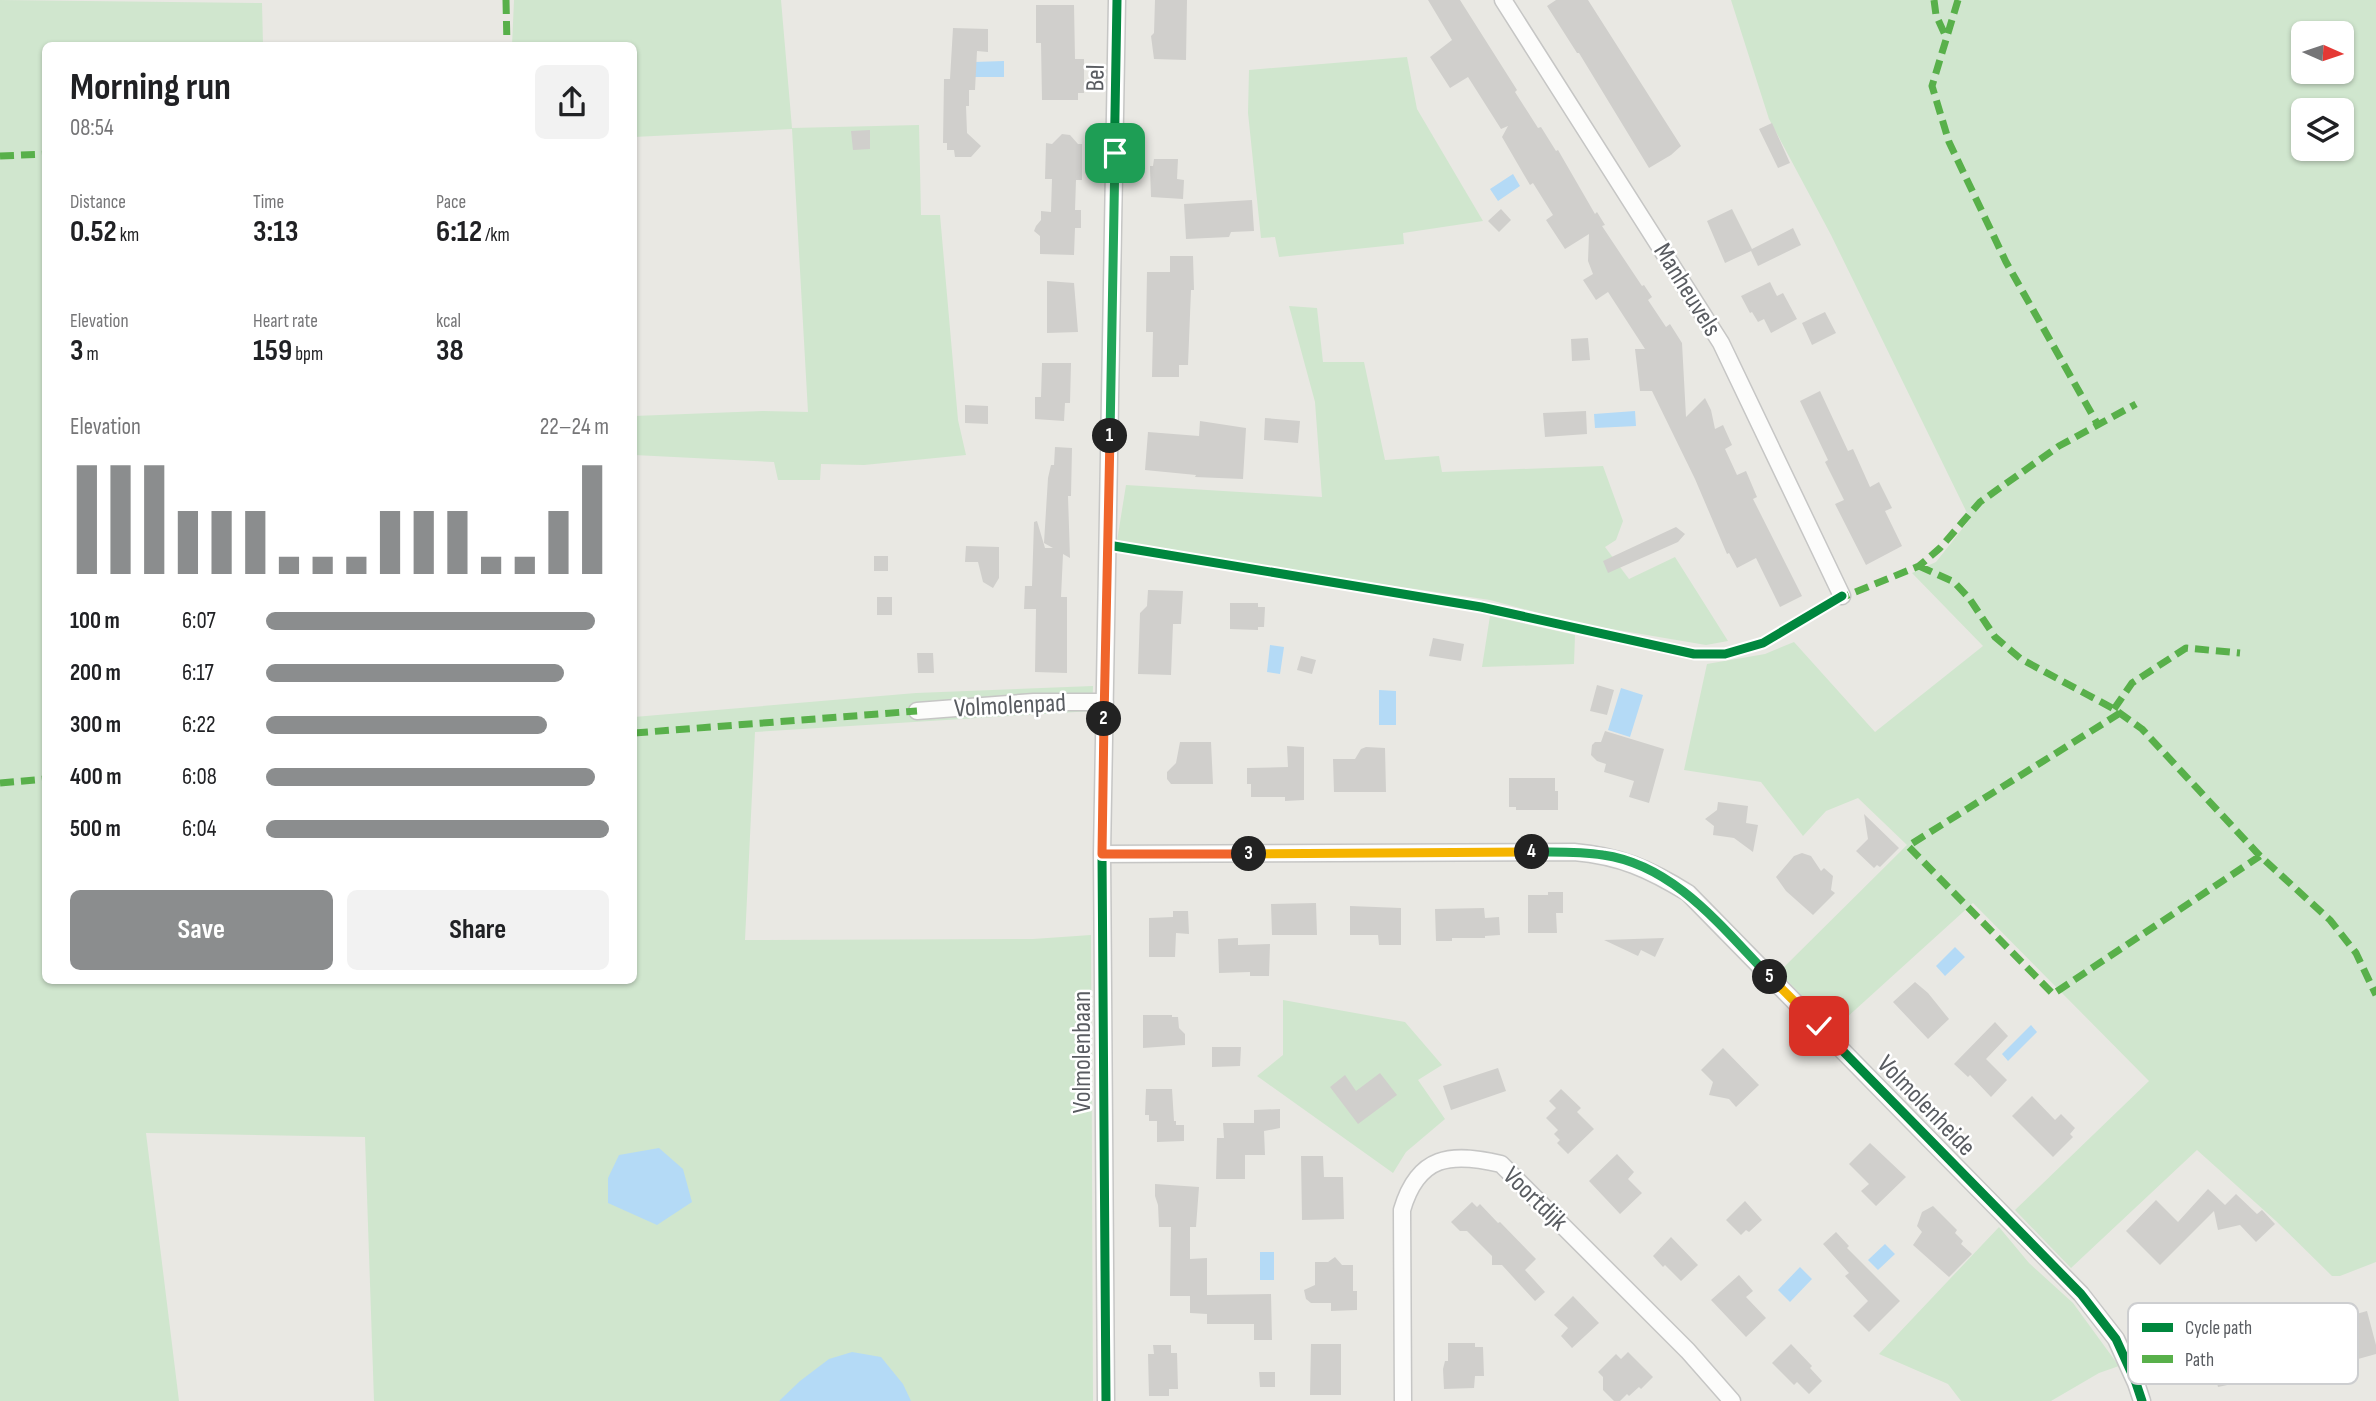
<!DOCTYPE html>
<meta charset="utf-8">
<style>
:root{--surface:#fff;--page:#f2f2f2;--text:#202124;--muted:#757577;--accent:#8b8d8e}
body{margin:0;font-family:"Sofia Sans Condensed",sans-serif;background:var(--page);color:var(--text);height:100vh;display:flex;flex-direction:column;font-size:26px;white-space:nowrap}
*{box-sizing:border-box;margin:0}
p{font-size:23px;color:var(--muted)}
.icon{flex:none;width:38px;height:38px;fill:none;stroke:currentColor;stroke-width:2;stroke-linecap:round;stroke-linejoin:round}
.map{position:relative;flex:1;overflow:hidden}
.sheet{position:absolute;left:42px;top:42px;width:595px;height:942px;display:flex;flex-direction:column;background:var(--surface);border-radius:10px;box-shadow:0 2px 5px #0004}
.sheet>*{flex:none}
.needle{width:46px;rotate:93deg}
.buttons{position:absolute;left:2291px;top:21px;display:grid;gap:14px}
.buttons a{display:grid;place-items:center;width:63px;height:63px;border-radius:10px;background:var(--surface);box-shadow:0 2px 5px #0004;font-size:35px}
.pin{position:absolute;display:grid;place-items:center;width:60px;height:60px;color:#fff;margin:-30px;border-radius:14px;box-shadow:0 4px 10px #0006}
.km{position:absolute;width:35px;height:35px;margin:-18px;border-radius:50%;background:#222;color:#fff;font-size:19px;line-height:35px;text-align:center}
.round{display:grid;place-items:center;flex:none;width:74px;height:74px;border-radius:10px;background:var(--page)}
.head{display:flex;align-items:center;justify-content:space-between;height:119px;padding:0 28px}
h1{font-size:38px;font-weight:700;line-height:52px}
.figures{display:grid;grid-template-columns:repeat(3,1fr);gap:10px;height:119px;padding:7px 28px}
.figures div{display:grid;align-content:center}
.figures b{font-size:30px;font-weight:700}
.figures small{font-size:19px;font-weight:400}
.figures p{font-size:19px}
.chart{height:196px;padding:14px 28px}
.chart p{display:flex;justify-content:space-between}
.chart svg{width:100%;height:126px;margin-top:7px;stroke:var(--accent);stroke-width:6}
.cta{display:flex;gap:14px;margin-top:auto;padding:14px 28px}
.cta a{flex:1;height:80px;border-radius:10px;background:var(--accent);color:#fff;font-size:28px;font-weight:700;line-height:80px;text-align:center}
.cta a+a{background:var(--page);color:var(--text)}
ul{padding:0 28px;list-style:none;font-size:23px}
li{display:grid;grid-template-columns:112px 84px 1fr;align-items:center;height:52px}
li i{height:18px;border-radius:9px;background:var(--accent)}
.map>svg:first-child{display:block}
.green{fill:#d0e6ce;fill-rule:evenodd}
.water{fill:#b4daf6}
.building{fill:#d0cfcc}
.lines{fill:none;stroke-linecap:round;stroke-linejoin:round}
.street-casing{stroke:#c6c6c5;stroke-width:19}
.street{stroke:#fcfcfb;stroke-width:16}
.quiet{stroke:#58b04a;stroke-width:7;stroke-dasharray:14 7;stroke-linecap:butt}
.cycleway-casing{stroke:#fff;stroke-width:13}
.cycleway{stroke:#00873e;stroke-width:9}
.split-1-casing{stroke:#fff;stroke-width:14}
.split-2-casing{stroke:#fff;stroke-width:14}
.split-3-casing{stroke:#fff;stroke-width:14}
.split-4-casing{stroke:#fff;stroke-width:14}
.split-5-casing{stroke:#fff;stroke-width:14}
.split-6-casing{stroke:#fff;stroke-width:14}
.split-1{stroke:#22a559;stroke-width:9}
.split-2{stroke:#f0652b;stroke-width:9}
.split-3{stroke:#f0652b;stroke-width:9}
.split-4{stroke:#f5b400;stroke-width:9}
.split-5{stroke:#22a559;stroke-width:9}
.split-6{stroke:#f5b400;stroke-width:9}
.labels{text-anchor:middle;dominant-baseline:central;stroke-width:5;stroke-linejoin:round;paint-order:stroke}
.street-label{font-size:26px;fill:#595c61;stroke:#fff}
.key{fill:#fff;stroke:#cdced0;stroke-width:2}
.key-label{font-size:19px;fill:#595c61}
</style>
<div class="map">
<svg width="2376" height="1401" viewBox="0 0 2376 1401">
<rect width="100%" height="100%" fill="#e9e8e3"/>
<path class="green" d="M0 0 262 3 263 45 46 46V980H634V717L916 693 1093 686 1092 711 755 732 745 940 1033 939 1091 935 1093 1401H374L365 1137 146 1133 179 1401H0Z
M514 0H781L792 128 919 125 921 215H940L958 420 966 455 864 465 821 464 820 480H778L774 462 634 455V416L763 411 808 412 792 129 634 137V46H512Z
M1731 0H2376V1262L2340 1276H2332L2276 1221 2197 1150 2071 1268 2015 1210 2149 1081 1973 903 1834 1029 1779 972 1907 845 1858 798 1826 811 1803 836 1761 782 1684 770 1707 664 1765 654 1794 642 1875 732 1983 646 1912 573 1936 562 1970 519 1831 235 1769 119ZM2303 33H2342V72H2303ZM2303 110H2342V149H2303Z
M1407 57 1417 109 1483 221 1403 233 1404 244 1279 257 1275 237 1261 238 1248 113 1249 70Z
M1289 306 1317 308 1323 362H1364L1385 460 1439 456 1442 472 1603 466 1623 521 1616 540 1605 547 1629 579 1675 557 1728 641 1706 645 1576 623 1490 600 1143 549 1117 541 1126 485 1322 497 1315 402Z
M1490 616 1575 635 1574 664 1482 667Z
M1283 1000 1405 1022 1442 1065 1418 1080 1445 1119 1406 1152 1393 1173 1257 1076 1283 1055Z
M1999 1227 2029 1263 2073 1303 2119 1366 2099 1373 2051 1401H1961L1948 1384 1879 1354Z"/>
<path class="water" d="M1004 61V77H974V62Z
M1513 174 1520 186 1498 201 1490 189Z
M1635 411 1636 426 1595 428 1594 414Z
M1270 645 1284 647 1280 674 1267 672Z
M1621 688 1643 695 1630 737 1608 730Z
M1379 690 1396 691V725H1379Z
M1955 947 1965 957 1945 976 1936 966Z
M2031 1025 2037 1032 2008 1061 2002 1054Z
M659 1148 683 1169 692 1202 657 1225 608 1203V1178L619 1155Z
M1885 1244 1895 1254 1878 1270 1868 1260Z
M1260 1252H1274V1280H1260Z
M1800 1267 1812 1279 1790 1302 1778 1290Z
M852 1352 881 1357 903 1384 911 1401H779L800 1381 829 1359Z"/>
<path class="building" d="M1155 0H1187L1186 60 1154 59 1151 36 1154 33Z
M1428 0H1460L1517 90 1515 92 1538 128 1541 127 1556 151 1558 150 1595 214 1597 212 1605 225 1602 226 1642 286 1644 285 1652 297 1648 300 1666 327 1670 324 1682 343 1686 417 1705 398 1711 410 1715 429 1723 425 1732 445 1725 449 1737 475 1746 471 1757 497 1753 499 1802 596 1780 607 1756 558 1737 568 1729 553 1727 554 1695 479 1652 391H1640L1635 349H1645L1608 292 1596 300 1583 280 1593 274 1588 261 1589 234 1565 249 1546 220 1553 215 1533 183 1530 185 1502 137 1508 126 1501 129 1468 77 1450 88 1430 57 1452 40Z
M1556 0H1588L1681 146 1671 155 1649 168 1579 53H1577L1547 6Z
M1036 5H1074L1075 59H1084V93H1078V100H1042L1041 43H1036Z
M953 28 988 29V52L977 51 975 90H969V106H966L967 133 981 146 971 157H955L954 150H947V143H943L944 79H950Z
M1772 123 1790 163 1778 168 1759 129Z
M870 130V149L853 150 851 131Z
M1062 134 1070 135 1078 144H1082V180H1076L1075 210H1081V228H1075L1074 255 1040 254V236L1034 231 1036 226 1041 220V211L1051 212 1052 179H1045L1046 143 1052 144Z
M1154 159H1178L1177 179 1184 180 1183 199 1151 197 1150 166H1153Z
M1252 200 1254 231 1231 232 1229 237 1186 239 1184 204Z
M1501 209 1511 220 1499 232 1488 221Z
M1732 209 1752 249 1793 228 1801 245 1758 266 1751 251 1725 263 1707 221Z
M1170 256H1193L1194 290H1191L1188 365H1179V377H1152L1153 332H1146L1147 272H1170Z
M1047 281 1074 283 1078 332 1047 333Z
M1770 282 1777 296 1783 293 1797 319 1771 333 1764 319 1758 322 1752 312 1750 313 1741 296Z
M1825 312 1836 333 1812 345 1802 323Z
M1588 338 1590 360 1572 361 1571 339Z
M1042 363H1071L1070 403H1065L1064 421 1035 419V397H1041Z
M1820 391 1848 451 1853 449 1870 487 1879 482 1892 508 1885 511 1902 546 1866 565 1835 504 1844 500 1825 462 1828 460 1800 401Z
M965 405 988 406V424L965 423Z
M1586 411 1587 434 1545 437 1543 413Z
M1265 418 1300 421 1298 443 1264 440Z
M1200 421 1246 428 1243 479 1195 477 1196 475 1145 470 1148 432 1199 436Z
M1055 447 1072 448 1071 496H1068L1070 558 1063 554 1061 597H1067V673L1035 672 1036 609H1024L1025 586H1032L1034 522 1037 521 1045 548H1053L1044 543 1048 478 1051 465H1054Z
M1676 527 1685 534 1678 542 1608 573 1603 561Z
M966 546 999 547V578L993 588 983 582 978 562H965Z
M874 556H888V571H874Z
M1148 590 1183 591 1181 624H1173L1171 675 1138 674 1140 613 1147 606Z
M877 597H892V615H877Z
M1230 603H1258V607H1265L1264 627H1258V630L1230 629Z
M1433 638 1464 644 1461 661 1429 656Z
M917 653H933L934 673H918Z
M1301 656 1316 660 1312 674 1297 670Z
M1597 685 1614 690 1607 715 1590 711Z
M1605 731 1664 749 1649 803 1629 797 1634 781 1604 772 1606 764 1597 761 1591 755 1592 745 1595 742H1601Z
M1180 742H1211L1213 784H1171L1167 779V772L1176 763Z
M1287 746 1304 747V800L1285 801V797H1251V784H1247V768L1288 767Z
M1366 747 1385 748 1386 792H1334L1333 759H1355L1361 749Z
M1509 778H1555V791H1558V810H1516V807H1509Z
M1718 802 1748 806 1746 823 1758 825 1753 852 1734 838 1713 835 1714 826 1705 819 1717 810Z
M1864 814 1899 848 1880 867 1877 865 1874 868 1856 851 1868 839Z
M1802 853 1811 856 1821 871 1824 868 1833 876 1831 890 1835 893 1813 915 1786 891 1776 877 1794 856Z
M1548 892H1563V913H1556L1557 933H1528V895H1548Z
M1316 903 1317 935H1272L1271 904Z
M1350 906 1401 908V945H1379L1378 935H1350Z
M1484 908 1485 918 1499 917 1500 935 1485 936V938H1452V941H1436L1435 909Z
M1173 911H1188L1189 934 1176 933 1175 957H1149V918L1173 917Z
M1238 938V945L1270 944 1269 976H1250V972L1219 973 1218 939Z
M1664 938 1655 957 1641 950 1638 956 1604 940Z
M1915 982 1928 993 1949 1019 1928 1039 1893 1002Z
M1143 1015H1172V1017H1178L1179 1028 1185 1034V1045L1143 1048Z
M1995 1022 2008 1036 1986 1059 2007 1080 1991 1097 1970 1075 1968 1077 1954 1064Z
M1212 1047H1241L1240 1066 1212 1067Z
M1723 1048 1759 1085 1736 1107 1729 1099 1709 1095 1713 1082 1701 1070Z
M1498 1068 1506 1091 1451 1110 1443 1086Z
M1380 1073 1397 1095 1358 1124 1330 1087 1345 1075 1356 1091Z
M1146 1089H1172L1174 1121H1176V1125H1184V1141L1157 1142V1121H1149V1115H1145Z
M1561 1089 1581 1108 1577 1112 1594 1129 1568 1154 1557 1143 1560 1140 1554 1134 1558 1130 1546 1118 1556 1108 1549 1101Z
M2032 1096 2055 1120 2061 1114 2075 1128 2070 1134 2073 1137 2053 1157 2012 1116Z
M1280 1109V1128L1264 1131 1265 1155H1245V1179H1216L1217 1138H1224L1223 1123H1254V1110Z
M1870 1143 1906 1177 1876 1206 1861 1191 1869 1184 1849 1164Z
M1617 1154 1634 1172 1628 1179 1642 1193 1620 1214 1589 1181Z
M1301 1156H1323L1324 1177H1343L1344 1219 1302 1220Z
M1155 1184 1199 1187 1196 1227H1190V1259L1207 1258V1295L1271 1294 1272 1340H1254V1324H1207V1314L1190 1313V1296H1170L1171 1227H1159L1158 1205 1155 1196Z
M2208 1189 2225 1205 2236 1194 2257 1214 2262 1210 2275 1224 2256 1242 2240 1225 2218 1230 2214 1211 2160 1265 2126 1231 2156 1200 2178 1222Z
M1745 1201 1762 1220 1749 1232 1746 1230 1741 1235 1726 1220Z
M1472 1202 1477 1207 1480 1204 1498 1223 1500 1222 1536 1259 1525 1270 1545 1292 1535 1301 1502 1265H1492V1256L1467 1231H1460L1451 1222Z
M1933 1206 1957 1230 1955 1233 1963 1241 1961 1244 1972 1254 1949 1277 1913 1245 1922 1232 1917 1226 1922 1212Z
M1836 1232 1849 1246 1847 1248 1900 1301 1869 1332 1853 1316 1868 1301 1845 1276 1849 1273 1823 1244Z
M1671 1237 1698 1265 1681 1281 1665 1265 1663 1267 1653 1256Z
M1335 1257 1342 1265H1353V1291H1357V1310L1331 1311V1303H1311L1306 1299 1304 1290 1315 1285V1262H1328Z
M1739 1275 1753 1291 1746 1297 1766 1318 1746 1337 1711 1300Z
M1573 1296 1599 1323 1572 1348 1561 1336 1568 1328 1554 1315Z
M2367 1311 2376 1345V1354L2351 1361 2350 1355 2327 1361 2321 1337 2352 1330 2349 1316Z
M2232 1323 2246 1381 2218 1387 2210 1355 2203 1356 2197 1333Z
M1448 1343H1475V1347H1483L1484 1376H1475L1474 1388 1444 1389 1443 1369 1445 1361H1448Z
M1311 1344H1341V1395H1310Z
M1791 1344 1812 1366 1810 1368 1822 1381 1809 1394 1797 1382 1794 1385 1772 1363Z
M1153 1345H1171V1353H1177L1178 1389H1169V1396H1149L1148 1354H1154Z
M1628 1352 1653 1377 1641 1389 1639 1387 1629 1396 1627 1394 1620 1401H1614L1603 1390V1377L1598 1372 1616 1354 1621 1359Z
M1259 1372H1275V1387H1260Z"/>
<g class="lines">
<defs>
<path id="street" d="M1503 0 1721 343 1842 596
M917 711 1034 702H1105
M1102 854 1574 852C1620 856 1649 869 1688 893L2081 1294 2116 1339 2136 1383 2142 1401
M1106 1401 1102 854 1117 0
M1403 1401 1402 1210C1418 1155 1451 1152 1501 1164L1688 1351 1732 1401"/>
</defs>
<use href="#street" class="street-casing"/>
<use href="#street" class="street"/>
<path class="quiet" d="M506 0 507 46
M1934 0 1936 15 1946 37
M1958 0 1932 86 1949 142 2006 262 2098 425
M0 156 46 154
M1919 566 1954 582 1969 598 1995 637 2021 659 2114 709 2142 729 2260 856 2330 920 2356 953 2376 995
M1836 600 1919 566 1940 548 1980 502 2059 446 2136 404
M2114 709 2132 683 2186 648 2240 653
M2120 713 1908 846 2053 994 2260 856
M634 733 917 711
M0 783 46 779"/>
<defs>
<path id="cycleway" d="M1108 545 1481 607 1694 654H1725L1763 643 1842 596
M1102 854 1574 852C1620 856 1649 869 1688 893L2081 1294 2116 1339 2136 1383 2142 1401
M1106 1401 1102 854 1117 0"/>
</defs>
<use href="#cycleway" class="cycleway-casing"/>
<use href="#cycleway" class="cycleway"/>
</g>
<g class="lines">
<defs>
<path id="split-1" d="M1110 436 1115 153"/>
<path id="split-2" d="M1104 719 1110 436"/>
<path id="split-3" d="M1104 719 1102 854H1249"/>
<path id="split-4" d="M1249 854 1532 852"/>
<path id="split-5" d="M1532 852C1555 852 1579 851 1603 855 1675 865 1723 929 1770 977"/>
<path id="split-6" d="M1770 977 1819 1026"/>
</defs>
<use href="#split-1" class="split-1-casing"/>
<use href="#split-2" class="split-2-casing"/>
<use href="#split-3" class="split-3-casing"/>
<use href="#split-4" class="split-4-casing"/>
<use href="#split-5" class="split-5-casing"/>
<use href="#split-6" class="split-6-casing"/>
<use href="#split-1" class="split-1"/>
<use href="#split-2" class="split-2"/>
<use href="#split-3" class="split-3"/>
<use href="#split-4" class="split-4"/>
<use href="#split-5" class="split-5"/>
<use href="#split-6" class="split-6"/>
</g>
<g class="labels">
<g class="street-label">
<text transform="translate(1096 78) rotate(-89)">Bel</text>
<text transform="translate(1687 290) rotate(58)">Manheuvels</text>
<text transform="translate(1010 706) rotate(-3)">Volmolenpad</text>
<text transform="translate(1082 1052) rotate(-90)">Volmolenbaan</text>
<text transform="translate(1926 1106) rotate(46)">Volmolenheide</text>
<text transform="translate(1535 1199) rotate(44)">Voortdijk</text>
</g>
</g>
<rect x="2128" y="1303" width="230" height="81" rx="10" class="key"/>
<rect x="2142" y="1323" width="31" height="9" fill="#00873e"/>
<rect x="2142" y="1355" width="31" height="8" fill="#58b04a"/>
<g class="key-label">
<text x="2185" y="1334">Cycle path</text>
<text x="2185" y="1366">Path</text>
</g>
</svg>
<div class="buttons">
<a><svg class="needle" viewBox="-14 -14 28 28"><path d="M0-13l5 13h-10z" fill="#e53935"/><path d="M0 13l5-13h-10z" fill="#757577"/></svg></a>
<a><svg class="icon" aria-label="layers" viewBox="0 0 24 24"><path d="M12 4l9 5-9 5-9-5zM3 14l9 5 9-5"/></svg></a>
</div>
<div class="pin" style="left:1115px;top:153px;background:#1e9e55"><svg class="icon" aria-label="arrive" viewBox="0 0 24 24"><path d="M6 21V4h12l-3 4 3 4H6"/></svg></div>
<div class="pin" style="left:1819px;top:1026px;background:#d93025"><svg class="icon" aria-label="check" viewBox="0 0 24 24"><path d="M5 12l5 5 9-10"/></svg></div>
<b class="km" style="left:1110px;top:436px">1</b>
<b class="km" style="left:1104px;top:719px">2</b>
<b class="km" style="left:1249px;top:854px">3</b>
<b class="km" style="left:1532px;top:852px">4</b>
<b class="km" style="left:1770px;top:977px">5</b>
<section class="sheet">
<div class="head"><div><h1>Morning run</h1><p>08:54</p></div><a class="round"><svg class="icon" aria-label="share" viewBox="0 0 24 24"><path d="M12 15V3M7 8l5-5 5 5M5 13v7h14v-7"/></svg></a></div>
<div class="figures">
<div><p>Distance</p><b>0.52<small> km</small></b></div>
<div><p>Time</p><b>3:13</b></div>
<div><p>Pace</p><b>6:12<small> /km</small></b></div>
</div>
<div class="figures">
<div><p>Elevation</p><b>3<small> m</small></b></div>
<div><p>Heart rate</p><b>159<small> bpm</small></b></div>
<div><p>kcal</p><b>38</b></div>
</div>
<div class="chart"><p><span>Elevation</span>22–24 m</p>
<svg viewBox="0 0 160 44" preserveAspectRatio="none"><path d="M5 44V6M15 44V6M25 44V6M35 44V22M45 44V22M55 44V22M65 44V38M75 44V38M85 44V38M95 44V22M105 44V22M115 44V22M125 44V38M135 44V38M145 44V22M155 44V6"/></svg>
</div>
<ul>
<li><b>100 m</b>6:07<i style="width:96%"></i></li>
<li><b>200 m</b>6:17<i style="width:87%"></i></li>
<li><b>300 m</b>6:22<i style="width:82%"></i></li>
<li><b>400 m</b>6:08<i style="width:96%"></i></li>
<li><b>500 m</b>6:04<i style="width:100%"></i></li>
</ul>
<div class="cta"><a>Save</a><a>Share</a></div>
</section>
</div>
